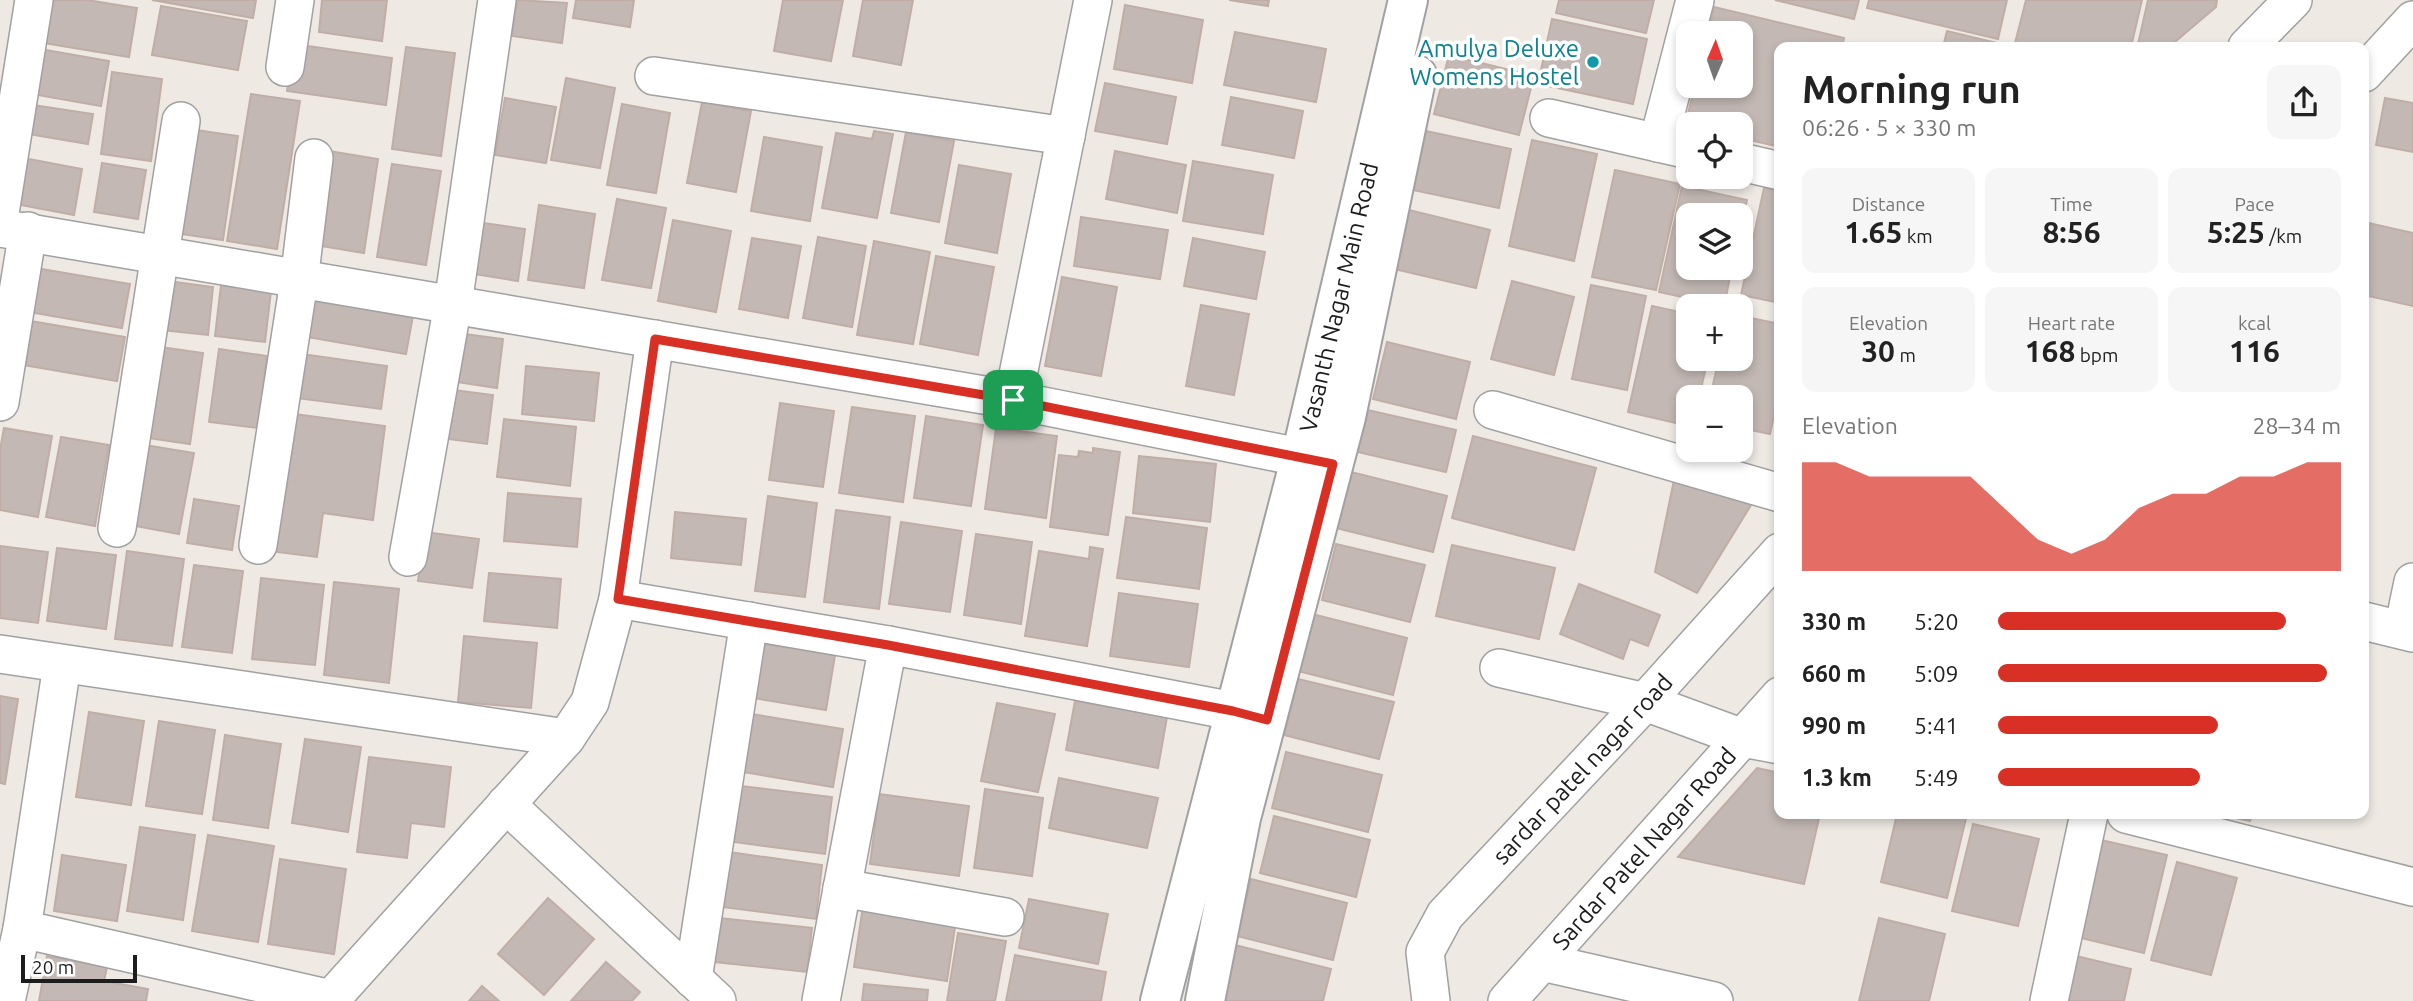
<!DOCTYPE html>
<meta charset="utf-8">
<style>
:root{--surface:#fff;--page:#f6f6f6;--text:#222;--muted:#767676;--accent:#d93025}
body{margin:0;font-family:Ubuntu,sans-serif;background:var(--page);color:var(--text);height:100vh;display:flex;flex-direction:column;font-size:26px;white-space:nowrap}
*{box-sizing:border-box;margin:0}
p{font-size:23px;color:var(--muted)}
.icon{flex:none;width:38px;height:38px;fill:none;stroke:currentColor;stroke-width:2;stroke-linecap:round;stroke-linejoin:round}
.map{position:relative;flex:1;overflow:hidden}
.side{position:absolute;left:1774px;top:42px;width:595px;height:777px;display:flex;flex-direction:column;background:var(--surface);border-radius:14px;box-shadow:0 4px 10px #0003}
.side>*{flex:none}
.needle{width:46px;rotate:2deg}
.buttons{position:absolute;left:1676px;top:21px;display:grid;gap:14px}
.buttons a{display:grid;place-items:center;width:77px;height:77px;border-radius:14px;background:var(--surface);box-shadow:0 4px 10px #0003;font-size:35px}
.scale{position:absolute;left:21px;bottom:18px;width:116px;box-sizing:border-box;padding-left:7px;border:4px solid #1d1d1d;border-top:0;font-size:19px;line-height:24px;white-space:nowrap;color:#1d1d1d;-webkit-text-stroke:5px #fff;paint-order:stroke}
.pin{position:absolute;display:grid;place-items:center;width:60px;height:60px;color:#fff;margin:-30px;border-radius:14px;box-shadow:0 4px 10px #0006}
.round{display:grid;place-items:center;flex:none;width:74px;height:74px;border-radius:14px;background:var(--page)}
.headline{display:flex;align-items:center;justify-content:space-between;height:119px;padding:0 28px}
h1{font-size:38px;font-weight:700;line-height:52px}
.metrics{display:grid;grid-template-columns:repeat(3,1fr);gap:10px;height:119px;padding:7px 28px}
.metrics div{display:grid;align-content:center;border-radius:14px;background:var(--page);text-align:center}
.metrics b{font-size:30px;font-weight:700}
.metrics small{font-size:19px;font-weight:400}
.metrics p{font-size:19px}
.chart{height:196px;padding:14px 28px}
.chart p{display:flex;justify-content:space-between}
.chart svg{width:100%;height:126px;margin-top:7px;fill:var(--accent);opacity:.7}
ul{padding:0 28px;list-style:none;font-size:23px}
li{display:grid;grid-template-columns:112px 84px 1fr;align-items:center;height:52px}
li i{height:18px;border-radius:9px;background:var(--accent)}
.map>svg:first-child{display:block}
.building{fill:#c3b8b3;stroke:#c0aea6;stroke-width:2}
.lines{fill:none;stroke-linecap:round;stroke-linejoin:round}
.minor-casing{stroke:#a1a1a1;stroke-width:40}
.tertiary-casing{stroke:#a1a1a1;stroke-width:42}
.minor{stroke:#fff;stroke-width:37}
.tertiary{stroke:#fff;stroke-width:38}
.route-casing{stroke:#fff;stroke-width:14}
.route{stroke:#d93025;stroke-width:9}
.culture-dot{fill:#0f9aa8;stroke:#fff;stroke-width:2.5}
.labels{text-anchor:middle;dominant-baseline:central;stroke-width:7;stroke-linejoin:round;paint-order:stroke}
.culture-label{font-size:24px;fill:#0d838f;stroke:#fff;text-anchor:end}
.street-label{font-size:24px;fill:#1d1d1d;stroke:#fff}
</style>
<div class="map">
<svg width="2413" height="1001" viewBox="0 0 2413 1001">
<rect width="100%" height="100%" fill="#eee9e3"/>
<path class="building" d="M51 0H87L137 8 129 57 43 43Z
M152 0H256L253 18Z
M322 0H387L382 41 319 32Z
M517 0 567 3 562 43 512 36Z
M576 0H634L630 27 573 18Z
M783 0H843L831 61 774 51Z
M863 0H913L901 65 853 56Z
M1229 0H1269L1268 6Z
M1559 0H1654L1646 33 1556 13Z
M1775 0H1859L1854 19Z
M1869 0H2007L1998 39 1867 8Z
M2026 0H2142L2131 47H2014Z
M2148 0H2217L2216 7 2169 47H2148L2138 44Z
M1125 5 1203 20 1192 83 1114 69Z
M161 6 247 21 238 70 152 55Z
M1714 7 1844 38 1842 47H1780V147L1741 138V124L1685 125 1695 86H1741V33H1708Z
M1552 19 1647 39 1633 104 1538 84Z
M1947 31 2001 44 2000 47H1943Z
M1235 32 1326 49 1316 102 1224 85Z
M294 44 392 58 386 105 287 91Z
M406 47 455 53 441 156 392 149Z
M40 49 109 61 101 106 32 94Z
M1449 55 1534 76 1519 135 1434 114Z
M112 72 162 79 151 161 101 154Z
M566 78 615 88 600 168 551 160Z
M1105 83 1176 97 1167 144 1095 131Z
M251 94 300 101 277 249 227 241Z
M1231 97 1303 111 1294 158 1222 145Z
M505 98 556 107 546 163 495 155Z
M2385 98 2413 103V152L2376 145Z
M702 102 751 111 736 192 687 183Z
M622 104 670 113 656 193 607 185Z
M33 105 93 114 88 144 28 134Z
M189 129 238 136 223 240 174 233Z
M874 131 893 134 877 218 822 208 836 133 872 139Z
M1426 131 1511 149 1499 208 1413 190Z
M906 132 954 141 939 222 891 213Z
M764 137 822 147 810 221 751 211Z
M1532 140 1597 154 1574 261 1509 246Z
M329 151 378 159 364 253 315 245Z
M1115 151 1186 165 1177 213 1106 199Z
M13 156 82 169 74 215 5 202Z
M1193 161 1273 175 1263 234 1183 221Z
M102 163 146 170 138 219 94 212Z
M392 164 441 171 426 265 377 257Z
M959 165 1011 174 997 253 945 243Z
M1615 170 1680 184 1656 290 1592 277Z
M1682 186 1747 200 1741 227V215H1689V268H1732L1724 306 1659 292Z
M1764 188 1780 191V303L1741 295Z
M617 199 666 208 651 288 602 280Z
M539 205 595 214 584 288 528 280Z
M1405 209 1490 230 1476 288 1390 268Z
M1081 217 1168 230 1160 279 1074 266Z
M673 220 731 231 716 312 658 301Z
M476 222 525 229 518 281 468 273Z
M2364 222 2413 233V306L2364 295Z
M818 237 866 246 852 327 803 318Z
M752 238 801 246 788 318 739 309Z
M1193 238 1265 252 1256 299 1184 286Z
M874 241 930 252 913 344 857 335Z
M936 256 994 267 978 355 920 344Z
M30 267 130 284 122 328 23 311Z
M1062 277 1117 287 1101 376 1045 366Z
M168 281 213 287 208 335 162 330Z
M1512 281 1574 297 1554 375 1491 359Z
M221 285 271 291 265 342 215 336Z
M1591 285 1646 296 1627 390 1572 379Z
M314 293 414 310 406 354 307 337Z
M1201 305 1249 314 1234 395 1186 386Z
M1652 306 1689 314V359H1708L1699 397H1689V426L1628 412Z
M1741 316 1780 324V388L1770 434 1741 428V397H1710L1719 359H1741Z
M25 320 125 337 117 381 17 364Z
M457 333 503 339 497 388 450 381Z
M1387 342 1470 362 1456 419 1373 399Z
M154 346 203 353 190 444 141 437Z
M219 349 267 356 258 428 209 422Z
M302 354 387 366 381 409 296 398Z
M526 366 599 373 594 421 522 414Z
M446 389 493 395 487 444 440 438Z
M780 403 834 411 823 487 769 480Z
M852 407 915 416 903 502 839 493Z
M1363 409 1456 430 1446 472 1353 451Z
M287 413 385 426 373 520 323 513 317 557 269 551Z
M926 416 983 425 971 506 914 498Z
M504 419 576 427 570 486 497 477Z
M4 428 52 436 38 517 0 510V450Z
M996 428 1057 436 1046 518 985 509Z
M1473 436 1596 468 1574 550 1452 518Z
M61 437 109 445 95 526 46 517Z
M145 445 194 453 179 534 130 525Z
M1093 448 1120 452 1108 535 1050 527 1059 455 1078 457 1079 451 1093 453Z
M1139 456 1216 464 1210 522 1133 513Z
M1351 472 1447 496 1433 552 1336 528Z
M1674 480 1756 497 1697 593 1655 572Z
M508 493 581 499 577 547 504 541Z
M768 496 817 503 805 597 755 591Z
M194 499 239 506 232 550 187 543Z
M836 510 890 517 879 609 824 602Z
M675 512 746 519 741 565 671 558Z
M1126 517 1207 528 1199 589 1117 578Z
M901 522 962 531 950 612 889 604Z
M425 532 479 539 472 588 418 581Z
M976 534 1032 542 1021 624 964 615Z
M1336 544 1425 565 1410 622 1322 600Z
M1452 545 1555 568 1539 639 1436 616Z
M0 546 48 552 38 623 0 618Z
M1090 547 1103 549 1087 646 1025 636 1039 551 1089 559Z
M57 548 116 555 106 629 47 621Z
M127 551 184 559 172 646 115 639Z
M194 565 243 571 232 653 182 647Z
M489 573 561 579 557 628 484 621Z
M261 578 324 585 315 665 252 659Z
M334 582 399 589 389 683 324 675Z
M1579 584 1660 615 1648 646 1630 639 1623 659 1560 634Z
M1119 593 1198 604 1189 667 1110 656Z
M1312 614 1407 638 1393 695 1298 671Z
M464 636 537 643 531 708 458 702Z
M750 642 835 655 826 710 741 696Z
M1298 679 1394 702 1379 759 1284 735Z
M0 696 18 699 5 784 0 783Z
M1075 701 1167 717 1158 768 1066 750Z
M997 703 1055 714 1038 792 981 781Z
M89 712 144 721 131 805 76 797Z
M746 713 843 729 833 787 737 771Z
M159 721 215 730 202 814 146 806Z
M225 735 281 744 268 828 213 820Z
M305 739 361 747 348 832 292 823Z
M1286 752 1382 775 1368 832 1272 808Z
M369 757 451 767 444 827 411 823 407 858 357 852Z
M1757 768 1780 773V814H1820L1804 884 1678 857Z
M1059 778 1158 798 1147 848 1049 828Z
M741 786 832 797 825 854 734 842Z
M985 789 1043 798 1032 876 974 868Z
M879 794 969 806 959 876 870 864Z
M1897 814H1967L1947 898 1881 882Z
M2218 814H2252L2250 821Z
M1274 816 1370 840 1356 897 1260 873Z
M1973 824 2039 839 2018 926 1952 911Z
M140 827 195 835 183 920 127 911Z
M208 835 274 846 258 942 192 931Z
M2101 840 2167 855 2144 953 2077 937Z
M729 852 822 865 816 919 722 907Z
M62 855 126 865 117 921 54 911Z
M280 859 346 869 334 954 268 944Z
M2177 862 2237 878 2211 975 2151 960Z
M1251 879 1347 903 1333 960 1237 936Z
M548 898 594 939 544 995 498 954Z
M1029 899 1108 914 1098 964 1019 948Z
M863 906 956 920 947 981 854 967Z
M719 918 812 928 807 972 715 962Z
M1879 918 1945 934 1929 1001H1859Z
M958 933 1006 941 995 1001H947Z
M1235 945 1331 969 1323 1001H1221Z
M1015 955 1106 972 1101 1001H1006Z
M47 956 107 967 104 981 148 989 146 1001H39Z
M2076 956 2131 969 2124 1001H2066Z
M606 962 640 992 632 1001H571Z
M864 984 928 990 927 1001H862Z
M482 986 499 1001H469Z"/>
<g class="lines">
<defs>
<g id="minor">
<path d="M2247 47 2293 0"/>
<path d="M285 67 295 0"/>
<path d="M2364 73 2413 20"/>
<path d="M654 76 1066 136"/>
<path d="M1549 118 1689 150"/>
<path d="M1658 143 1695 0"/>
<path d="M1741 162 1780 171"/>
<path d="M0 213 34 0"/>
<path d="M0 228 1013 400 1329 463"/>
<path d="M1013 400 1093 0"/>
<path d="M0 402 28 231"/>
<path d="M1493 410 1780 493"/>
<path d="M117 528 181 121"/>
<path d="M258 545 299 281 314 158"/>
<path d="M408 557 453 304 497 0"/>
<path d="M618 599 888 645 1233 711 1264 720"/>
<path d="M2364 621 2413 633"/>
<path d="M2403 630 2413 582"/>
<path d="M0 654 566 738"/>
<path d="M1499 668 1645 702 1743 738 1780 745"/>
<path d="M506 804 717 1001"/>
<path d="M2126 814 2413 887"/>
<path d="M842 888 1005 917"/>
<path d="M22 929 331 999 566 738 590 702 618 599 655 339"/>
<path d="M1542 962 1714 1001"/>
<path d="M693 979 749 621"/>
<path d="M6 1001 22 929 62 665"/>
<path d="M821 1001 888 645"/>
<path id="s1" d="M1431 1001 1425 952 1445 915 1645 702 1780 552"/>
<path id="s2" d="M1507 1001 1780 696"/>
<path d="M2049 1001 2089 814"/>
</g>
<g id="tertiary">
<path id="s3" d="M1160 1001 1301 456 1408 0"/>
<path d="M1205 1001 1241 818 1346 417 1417 75"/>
</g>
</defs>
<use href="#minor" class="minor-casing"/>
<use href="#tertiary" class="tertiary-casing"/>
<use href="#minor" class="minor"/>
<use href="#tertiary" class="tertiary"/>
</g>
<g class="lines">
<defs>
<path id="route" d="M655 339 1013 400 1333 464 1267 720 1233 711 888 645 618 599Z"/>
</defs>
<use href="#route" class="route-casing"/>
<use href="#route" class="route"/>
</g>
<circle class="culture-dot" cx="1593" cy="62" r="7"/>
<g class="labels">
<g class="culture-label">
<text x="1579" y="48">Amulya Deluxe<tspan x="1579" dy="28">Womens Hostel</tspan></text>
</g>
<g class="street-label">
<text stroke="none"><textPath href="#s3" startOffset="726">Vasanth Nagar Main Road</textPath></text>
<text stroke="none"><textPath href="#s1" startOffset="292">sardar patel nagar road</textPath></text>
<text stroke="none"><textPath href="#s2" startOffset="205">Sardar Patel Nagar Road</textPath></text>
</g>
</g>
</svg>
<div class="buttons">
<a><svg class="needle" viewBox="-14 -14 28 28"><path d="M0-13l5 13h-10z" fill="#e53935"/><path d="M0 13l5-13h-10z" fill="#767676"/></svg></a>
<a><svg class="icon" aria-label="locate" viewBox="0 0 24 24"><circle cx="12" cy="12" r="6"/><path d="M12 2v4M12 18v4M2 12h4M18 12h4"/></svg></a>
<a><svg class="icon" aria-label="layers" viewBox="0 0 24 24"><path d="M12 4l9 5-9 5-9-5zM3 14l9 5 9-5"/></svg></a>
<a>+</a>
<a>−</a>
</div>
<div class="scale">20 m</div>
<div class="pin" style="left:1013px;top:400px;background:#1e9e55"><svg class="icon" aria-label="arrive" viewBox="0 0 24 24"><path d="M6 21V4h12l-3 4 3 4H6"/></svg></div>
<section class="side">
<div class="headline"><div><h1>Morning run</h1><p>06:26 · 5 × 330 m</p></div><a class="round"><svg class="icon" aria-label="share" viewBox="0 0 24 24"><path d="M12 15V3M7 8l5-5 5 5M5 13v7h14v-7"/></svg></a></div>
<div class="metrics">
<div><p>Distance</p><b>1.65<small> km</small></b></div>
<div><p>Time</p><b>8:56</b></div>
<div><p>Pace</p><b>5:25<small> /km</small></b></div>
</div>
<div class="metrics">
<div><p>Elevation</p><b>30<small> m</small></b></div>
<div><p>Heart rate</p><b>168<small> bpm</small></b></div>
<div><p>kcal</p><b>116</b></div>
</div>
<div class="chart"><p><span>Elevation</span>28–34 m</p>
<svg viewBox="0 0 160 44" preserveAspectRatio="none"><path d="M0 44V6L10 6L20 11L30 11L40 11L50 11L60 22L70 33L80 38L90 33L100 22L110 17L120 17L130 11L140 11L150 6L160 6V44z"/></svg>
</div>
<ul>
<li><b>330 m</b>5:20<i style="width:84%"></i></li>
<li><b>660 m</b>5:09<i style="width:96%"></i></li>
<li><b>990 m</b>5:41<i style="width:64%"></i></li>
<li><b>1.3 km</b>5:49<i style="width:59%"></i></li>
</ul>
</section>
</div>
